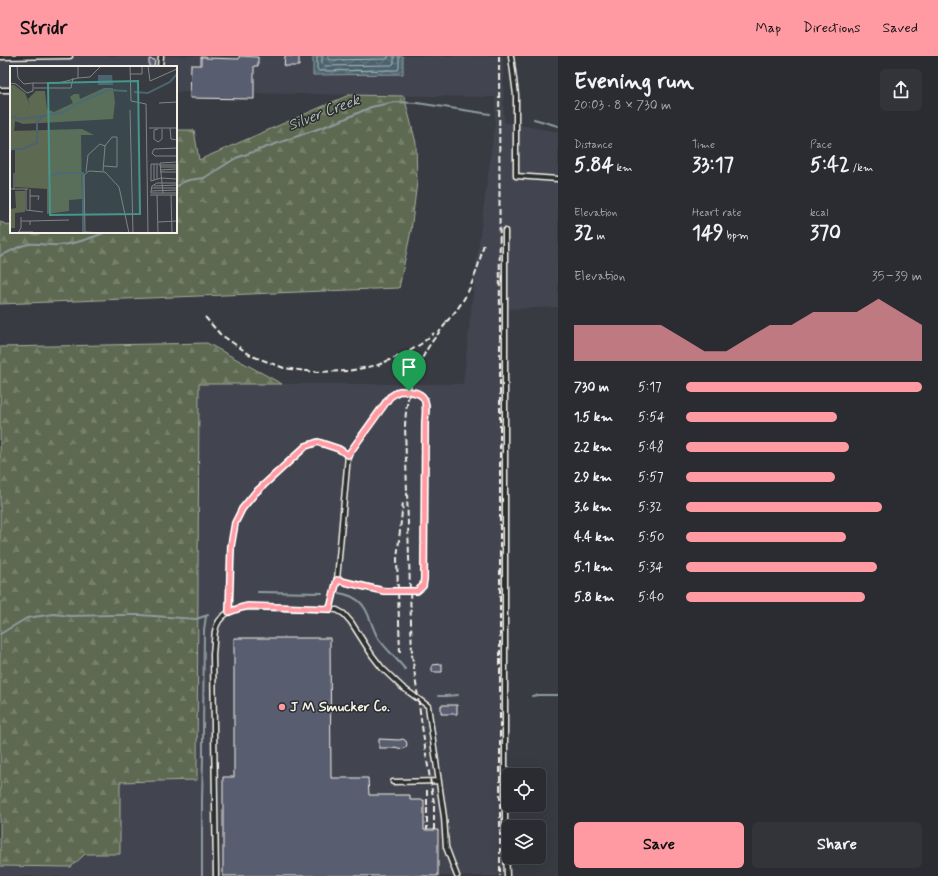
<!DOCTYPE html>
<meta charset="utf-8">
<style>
:root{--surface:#2a2c32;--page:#32343a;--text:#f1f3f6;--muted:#a5a7ac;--line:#46484d;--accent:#ff9aa2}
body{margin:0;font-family:Mynerve,sans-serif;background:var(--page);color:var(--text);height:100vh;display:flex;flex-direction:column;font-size:15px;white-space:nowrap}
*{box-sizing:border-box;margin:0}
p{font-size:13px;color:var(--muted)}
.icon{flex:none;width:22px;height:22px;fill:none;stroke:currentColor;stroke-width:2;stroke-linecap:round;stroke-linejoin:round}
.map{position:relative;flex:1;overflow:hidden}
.side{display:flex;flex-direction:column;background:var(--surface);width:380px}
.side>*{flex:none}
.tools{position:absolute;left:502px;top:712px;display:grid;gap:8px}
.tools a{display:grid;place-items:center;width:44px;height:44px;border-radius:6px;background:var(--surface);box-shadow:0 4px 16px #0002,0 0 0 1px var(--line);font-size:20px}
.pin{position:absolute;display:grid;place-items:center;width:34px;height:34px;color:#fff;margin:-41px -17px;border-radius:50% 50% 50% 0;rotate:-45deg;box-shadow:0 0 4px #0007}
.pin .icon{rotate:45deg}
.round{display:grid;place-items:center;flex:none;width:42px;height:42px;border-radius:6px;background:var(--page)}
.summary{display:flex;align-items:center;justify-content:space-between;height:68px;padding:0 16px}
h1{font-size:22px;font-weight:700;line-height:30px}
.stats{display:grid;grid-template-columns:repeat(3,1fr);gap:6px;height:68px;padding:4px 16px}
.stats div{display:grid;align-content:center}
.stats b{font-size:20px;font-weight:700}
.stats small{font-size:11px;font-weight:400}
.stats p{font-size:11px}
.chart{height:112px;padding:8px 16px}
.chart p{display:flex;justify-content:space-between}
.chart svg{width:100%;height:72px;margin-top:4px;fill:var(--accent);opacity:.7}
.primary-button{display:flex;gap:8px;margin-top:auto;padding:8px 16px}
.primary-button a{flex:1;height:46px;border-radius:6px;background:var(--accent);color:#111;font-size:16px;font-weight:700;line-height:46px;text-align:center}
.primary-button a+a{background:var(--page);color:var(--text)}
ul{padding:0 16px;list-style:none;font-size:13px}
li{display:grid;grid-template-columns:64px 48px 1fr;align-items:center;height:30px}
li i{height:10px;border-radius:5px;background:var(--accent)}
header{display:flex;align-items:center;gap:24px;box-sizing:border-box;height:56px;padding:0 20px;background:var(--accent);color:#111}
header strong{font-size:19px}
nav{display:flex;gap:22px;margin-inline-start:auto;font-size:14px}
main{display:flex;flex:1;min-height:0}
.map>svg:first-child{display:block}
.built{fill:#424550}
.forest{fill:url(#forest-firs);stroke:#a8ad9c}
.water{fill:url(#water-waves);stroke:#8f9c9f}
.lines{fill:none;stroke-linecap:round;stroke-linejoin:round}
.shore{stroke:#b0b9b8;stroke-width:1}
.stream{stroke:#8f9c9f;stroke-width:2}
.building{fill:#595d6f;stroke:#f4f1e8}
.lane-casing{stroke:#f4f1e8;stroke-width:7}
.lane{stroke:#2a2d2e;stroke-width:4}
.rail{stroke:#f4f1e8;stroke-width:2;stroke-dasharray:6 3;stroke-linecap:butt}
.route-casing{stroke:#fff;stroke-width:8}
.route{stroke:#ff9aa2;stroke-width:5}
.poi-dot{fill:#ff9aa2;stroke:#2a2d2e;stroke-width:1.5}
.labels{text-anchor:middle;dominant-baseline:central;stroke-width:3;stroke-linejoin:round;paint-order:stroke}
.poi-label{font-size:14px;font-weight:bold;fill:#f4f1e8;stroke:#2a2d2e;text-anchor:start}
.water-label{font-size:15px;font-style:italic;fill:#b0b9b8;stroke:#2a2d2e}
.inset-river{fill:none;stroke:#4b646f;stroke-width:2}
.inset-road{fill:none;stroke:#838484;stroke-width:1}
.view{fill:#48958c;fill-opacity:0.15;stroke:#48958c;stroke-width:2}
.inset-edge{fill:none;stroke:#f4f1e8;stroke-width:2}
</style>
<header>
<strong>Stridr</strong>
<nav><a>Map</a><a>Directions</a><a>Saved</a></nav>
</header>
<main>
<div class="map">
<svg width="558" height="820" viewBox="0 0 558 820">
<defs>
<pattern id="forest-firs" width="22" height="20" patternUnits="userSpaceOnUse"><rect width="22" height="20" fill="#5d6951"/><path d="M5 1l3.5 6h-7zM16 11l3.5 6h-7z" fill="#757f6a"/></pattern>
<pattern id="water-waves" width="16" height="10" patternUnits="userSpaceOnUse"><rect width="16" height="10" fill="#4b646f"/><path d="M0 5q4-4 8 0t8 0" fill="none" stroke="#667b84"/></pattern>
</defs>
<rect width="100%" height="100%" fill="#383b42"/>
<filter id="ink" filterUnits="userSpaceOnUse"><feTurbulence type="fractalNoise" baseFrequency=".025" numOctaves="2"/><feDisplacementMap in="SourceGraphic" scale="8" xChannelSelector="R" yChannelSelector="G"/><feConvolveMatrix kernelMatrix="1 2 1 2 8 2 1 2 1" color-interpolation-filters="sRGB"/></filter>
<g filter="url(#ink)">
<path class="built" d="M0 0H503L504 66 558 76V251L506 253 507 820H0V810L71 811 85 798H120V726L197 724 199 328H463L477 201 495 66V41L176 36V11H11V34H0Z"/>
<path class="forest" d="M349 39 404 40 416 87 417 126 411 175 399 232 0 248V166L11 170V176H27L36 179 43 176H176V74H194L199 104Z
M207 287 282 328H199L197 724 120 726V798H85L71 811 0 810V291Z"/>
<path class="water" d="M313 0H403V18L313 19Z"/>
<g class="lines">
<path class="shore" d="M317 0V13L319 15 398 14 399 12V0
M322 0V8L324 10 392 9 394 7V0
M328 0V3L330 4 386 3 388 2V0"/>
<path class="stream" d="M534 63 558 70
M176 131 183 126 189 124 204 122 236 102 340 65 371 51 395 46 417 47 490 58
M0 200C9 197 19 189 29 188 39 187 50 190 60 189 76 188 92 182 106 176
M258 536 322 537
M339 537C344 538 350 539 354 542 369 549 370 569 378 582 386 593 396 602 405 613
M0 578 27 562 54 558 70 560 110 559H140L196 563 205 560
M438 640H446L458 639
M532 640 538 639H558
M202 820V744L203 701V677L204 574 206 560 208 559"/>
</g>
<path class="building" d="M239 0 258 1V10H254V43L190 42 191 9H201V1H206V2L239 3Z
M285 0H299V10H284Z
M149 3 155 4 154 11H149Z
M234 582H330L331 722H368L369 739H410V744H424V774H438V820H223V721H234Z
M442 608V616H432V609Z
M441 649H457V658H441Z
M379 683 399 684 403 683 406 685 407 688 406 691 403 693 394 691V692H379Z"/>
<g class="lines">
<defs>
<path id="lane" d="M511 0 516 39V120L558 123
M0 1 70 0
M160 11 161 0
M0 34H11
M505 175V765L507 820
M337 524 384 535H417L423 530 424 523 425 367C425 360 428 350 425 344 421 336 406 333 398 336 395 337 392 339 389 341L348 399
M229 556 231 490 235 467 242 453 255 437 306 390 318 386 339 393 348 399 337 524 330 553
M393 726 439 725
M216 820 213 598C214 590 214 582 215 575 218 559 233 552 248 551L323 553 337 554 344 558 351 566 372 599 382 612 402 631 428 650 444 761 446 791 457 820"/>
</defs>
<use href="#lane" class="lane-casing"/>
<use href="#lane" class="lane"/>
<path class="rail" d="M499 0 500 280V820
M205 261 220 278 252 300 284 312 314 316 348 315 378 309 408 296 421 288 434 277
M446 266C468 244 477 218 484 187
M400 597 397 503 403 446
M427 734V774
M434 774V747L426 698 412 599 405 370C406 345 411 322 424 299 430 286 441 275 449 263"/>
</g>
</g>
<g class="lines" filter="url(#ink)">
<defs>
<path id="route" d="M399 335C427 335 427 342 425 367L424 523 423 530 417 535H384L370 532 337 524 330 553 248 550 240 552 229 556 231 490 235 467 242 453 255 437 306 390 318 386 339 393 348 399 390 341Z"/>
</defs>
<use href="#route" class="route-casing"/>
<use href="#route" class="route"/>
</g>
<circle class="poi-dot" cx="282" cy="651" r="4"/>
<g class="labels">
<g class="poi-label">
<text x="290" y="651">J M Smucker Co.</text>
</g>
<g class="water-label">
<text transform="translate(324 57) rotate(-21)">Silver Creek</text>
</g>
</g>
<g transform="translate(10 10)">
<rect width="167" height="167" fill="#383b42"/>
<path d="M94 22H103L105 36 103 53 13 58 5 55 6 48 15 45 20 39 18 33 26 25H35L37 43 44 46 63 37 60 31 64 28H69L70 33ZM72 63 84 69H71L72 133 59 134V145L37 148V123L5 121V83L0 85V65ZM5 125H15V146L5 147V162H0V143L6 142Z" fill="#5d6951"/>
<path d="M0 19H4L15 27 20 39 16 46 6 48 4 65H0Z" fill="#5d6951"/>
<path d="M88 9H102L103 19H88Z" fill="#4b646f"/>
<path class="inset-river" d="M124 26 138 27 160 16 167 8M66 38 98 24 117 25M0 50 9 53 35 50 54 46 65 39M0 83H12L27 77V56L34 50M38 111 48 107H72M73 167V106"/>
<path class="inset-road" d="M68 0V12L80 11 91 0M120 0 121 35 136 38 138 167M138 0 140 15 167 3M120 8H132V0M0 17 6 18 17 27 23 25V17L14 18 8 12 7 0M23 17H49L68 12M24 22H61L63 12M149 37 167 36M120 44 123 167M139 62H167M160 62 161 73 167 74M148 63 144 64V73L148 76 152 73V63M167 82 144 83 142 87 145 90H167M144 98V114M147 98V113M149 98H141V115L151 112M149 99H167M94 100 107 101V71H102L95 80M150 101H167M150 104 167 103M76 106 78 89 90 78 95 80 93 105M150 106H167M4 107V123M151 112 167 113M144 120 167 119M141 122H167M0 123H18M16 123V144L33 146M20 123V144M141 125 142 120 147 117H167M141 125V127H167M141 125 167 124M153 127 150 97 167 96M140 129H167M147 129 148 167M161 129 162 167M20 130H29L28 134M11 155H20V159M20 155 59 154M148 156 167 155M8 166H23M75 166 95 167M8 167 11 162V151M75 167 74 109 79 105 95 106 109 121 119 167"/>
<path class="view" d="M128 15 130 148 40 149 38 17Z"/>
<rect width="167" height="167" class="inset-edge"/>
</g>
</svg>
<div class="tools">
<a><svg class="icon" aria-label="locate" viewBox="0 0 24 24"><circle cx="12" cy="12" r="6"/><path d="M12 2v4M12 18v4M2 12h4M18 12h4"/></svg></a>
<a><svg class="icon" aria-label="layers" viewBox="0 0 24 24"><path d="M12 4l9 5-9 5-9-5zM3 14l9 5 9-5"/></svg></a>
</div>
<div class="pin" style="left:409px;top:335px;background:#1e9e55"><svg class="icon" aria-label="arrive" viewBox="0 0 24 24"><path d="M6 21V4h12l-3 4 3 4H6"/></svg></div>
</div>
<section class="side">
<div class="summary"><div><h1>Evening run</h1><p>20:03 · 8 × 730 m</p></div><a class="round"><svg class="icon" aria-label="share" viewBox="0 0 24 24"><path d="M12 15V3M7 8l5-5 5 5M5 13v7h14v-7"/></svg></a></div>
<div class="stats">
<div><p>Distance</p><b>5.84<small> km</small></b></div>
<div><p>Time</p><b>33:17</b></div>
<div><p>Pace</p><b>5:42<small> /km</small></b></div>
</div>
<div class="stats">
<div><p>Elevation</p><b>32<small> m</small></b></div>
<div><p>Heart rate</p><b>149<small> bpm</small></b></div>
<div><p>kcal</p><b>370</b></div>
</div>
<div class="chart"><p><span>Elevation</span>35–39 m</p>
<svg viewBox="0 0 160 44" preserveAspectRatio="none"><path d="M0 44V22L10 22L20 22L30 22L40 22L50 30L60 38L70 38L80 30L90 22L100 22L110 14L120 14L130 14L140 6L150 14L160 22V44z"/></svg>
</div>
<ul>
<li><b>730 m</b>5:17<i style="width:100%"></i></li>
<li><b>1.5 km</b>5:54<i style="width:64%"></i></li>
<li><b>2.2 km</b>5:48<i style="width:69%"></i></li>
<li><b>2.9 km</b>5:57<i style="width:63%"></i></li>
<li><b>3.6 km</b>5:32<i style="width:83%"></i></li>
<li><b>4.4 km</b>5:50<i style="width:68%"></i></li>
<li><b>5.1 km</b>5:34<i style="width:81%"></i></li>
<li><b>5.8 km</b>5:40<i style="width:76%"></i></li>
</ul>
<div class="primary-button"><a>Save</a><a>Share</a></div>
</section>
</main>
